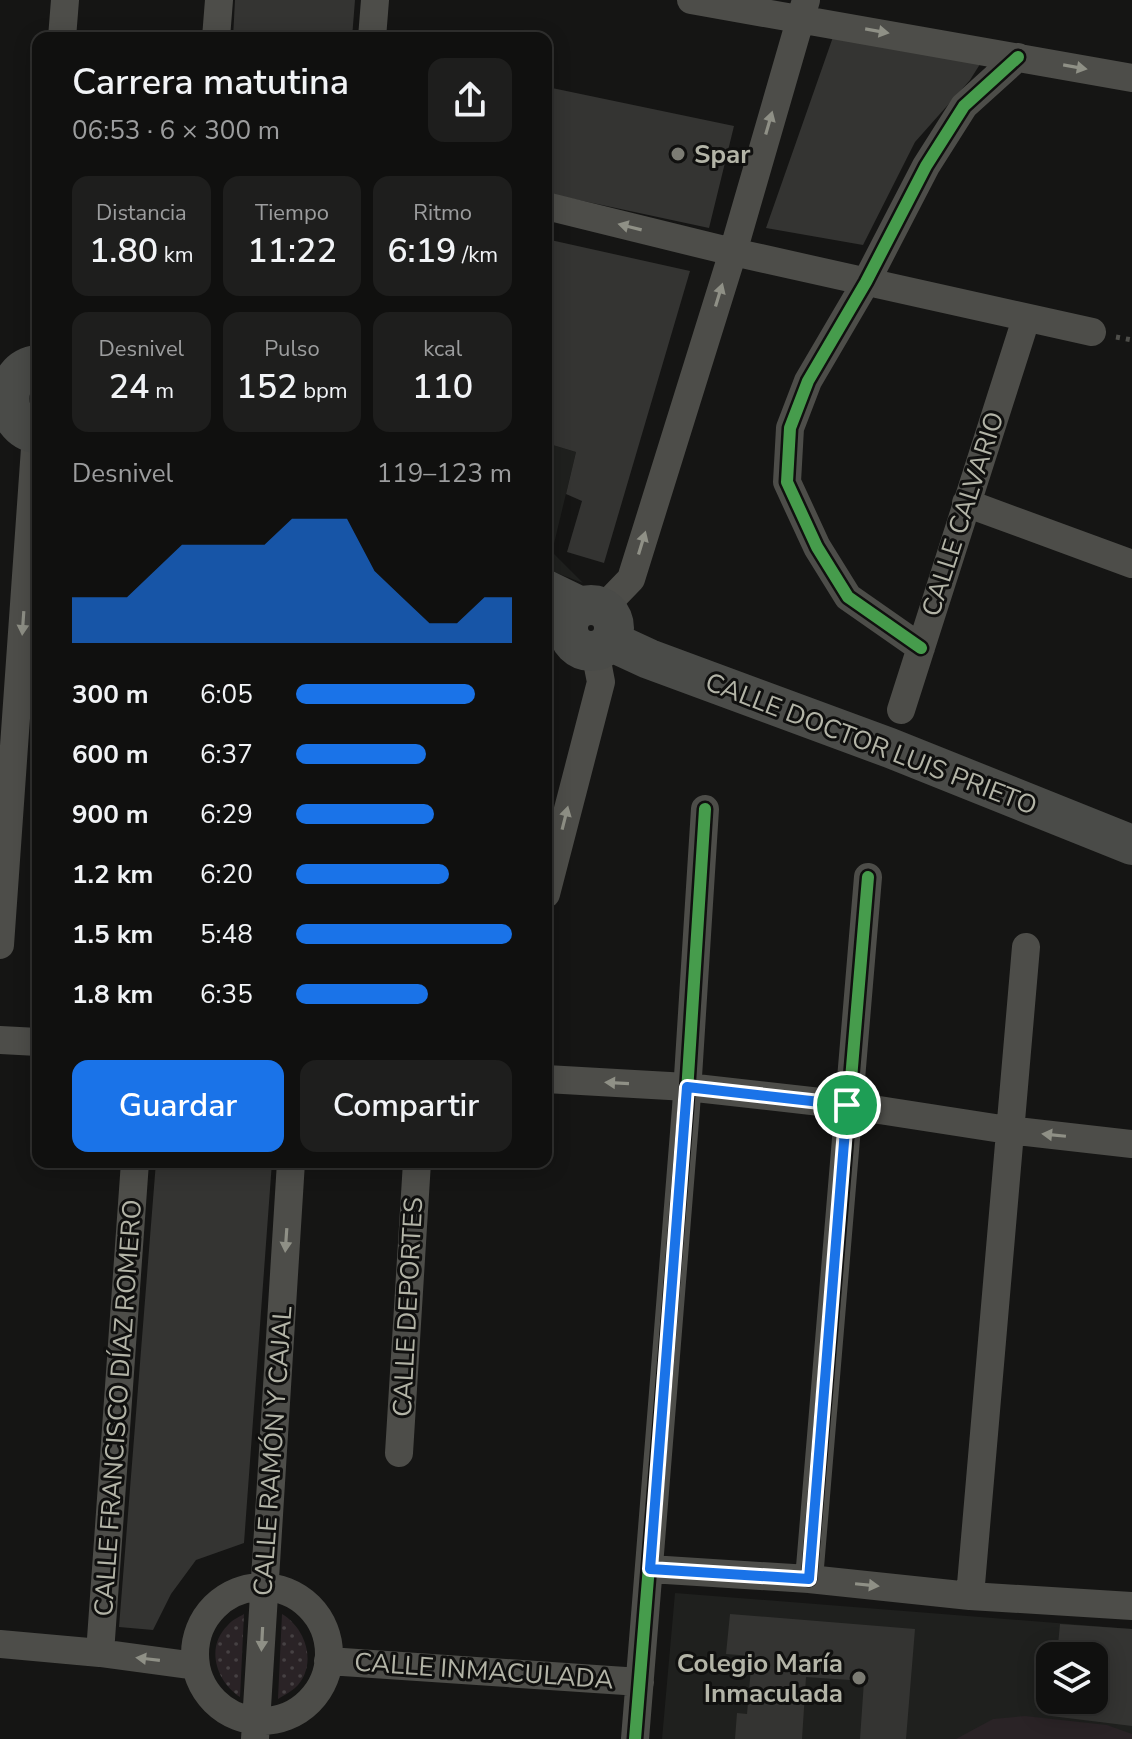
<!DOCTYPE html>
<html lang="es">
<meta charset="utf-8">
<style>
:root{--surface:#10100f;--page:#1e1e1d;--text:#f1f3f6;--muted:#9c9d9e;--line:#30302f;--accent:#1a73e8}
body{margin:0;font-family:"Nunito Sans",sans-serif;background:var(--page);color:var(--text);height:100vh;display:flex;flex-direction:column;font-size:30px;white-space:nowrap}
*{box-sizing:border-box;margin:0}
p{font-size:26px;color:var(--muted)}
.icon{flex:none;width:44px;height:44px;fill:none;stroke:currentColor;stroke-width:2;stroke-linecap:round;stroke-linejoin:round}
.map{position:relative;flex:1;overflow:hidden}
.sheet{position:absolute;left:32px;top:32px;width:520px;height:1136px;display:flex;flex-direction:column;background:var(--surface);border-radius:16px;box-shadow:0 4px 20px #0003,0 0 0 2px var(--line)}
.sheet>*{flex:none}
.tools{position:absolute;left:1036px;top:1642px;display:grid;gap:16px}
.tools a{display:grid;place-items:center;width:72px;height:72px;border-radius:16px;background:var(--surface);box-shadow:0 4px 20px #0003,0 0 0 2px var(--line);font-size:40px}
.pin{position:absolute;display:grid;place-items:center;width:68px;height:68px;color:#fff;margin:-34px;border:4px solid #fff;border-radius:50%;box-shadow:0 2px 8px #0007}
.round{display:grid;place-items:center;flex:none;width:84px;height:84px;border-radius:16px;background:var(--page)}
.overview{display:flex;align-items:center;justify-content:space-between;height:136px;padding:0 40px}
h1{font-size:36px;font-weight:600;line-height:60px}
.stats{display:grid;grid-template-columns:repeat(3,1fr);gap:12px;height:136px;padding:8px 40px}
.stats div{display:grid;align-content:center;border-radius:16px;background:var(--page);text-align:center}
.stats b{font-size:34px;font-weight:600}
.stats small{font-size:22px;font-weight:400}
.stats p{font-size:22px}
.chart{height:224px;padding:16px 40px}
.chart p{display:flex;justify-content:space-between}
.chart svg{width:100%;height:144px;margin-top:8px;fill:var(--accent);opacity:.7}
.action{display:flex;gap:16px;margin-top:auto;padding:16px 40px}
.action a{flex:1;height:92px;border-radius:16px;background:var(--accent);color:#fff;font-size:32px;font-weight:600;line-height:92px;text-align:center}
.action a+a{background:var(--page);color:var(--text)}
ul{padding:0 40px;list-style:none;font-size:26px}
li{display:grid;grid-template-columns:128px 96px 1fr;align-items:center;height:60px}
li i{height:20px;border-radius:10px;background:var(--accent)}
.map>svg:first-child{display:block}
.built{fill:#1f201e;fill-rule:evenodd}
.park{fill:url(#park-dots)}
.pitch{fill:#2a2326}
.building{fill:#343432}
.lines{fill:none;stroke-linecap:round;stroke-linejoin:round}
.path{stroke:#4e4e4a;stroke-width:5;stroke-dasharray:4 6;stroke-linecap:butt}
.street{stroke:#4d4d49;stroke-width:28}
.secondary{stroke:#4a4b48;stroke-width:40}
.cycleway-casing{stroke:#10100f;stroke-width:17}
.cycleway{stroke:#469c4c;stroke-width:12}
.oneway{fill:#8f9086}
.route-casing{stroke:#fff;stroke-width:16}
.route{stroke:#1a73e8;stroke-width:10}
.poi-dot{fill:#7c7c74;stroke:#10100f;stroke-width:3}
.labels{text-anchor:middle;dominant-baseline:central;stroke-width:6;stroke-linejoin:round;paint-order:stroke}
.poi-label{font-size:26px;font-weight:bold;fill:#b3b4a7;stroke:#10100f;text-anchor:start}
.street-label{font-size:26px;fill:#b3b4a7;stroke:#10100f}
</style>
<div class="map">
<svg width="1132" height="1739" viewBox="0 0 1132 1739">
<defs>
<pattern id="park-dots" width="8" height="8" patternUnits="userSpaceOnUse" patternTransform="scale(2)"><rect width="8" height="8" fill="#2a2326"/><path d="M2 2h.1M6 6h.1" fill="none" stroke="#464143" stroke-width="1.8" stroke-linecap="round"/></pattern>
</defs>
<rect width="100%" height="100%" fill="#151514"/>
<path class="built" d="M546 443 576 452 552 552 583 583 546 569Z
M675 1593 1132 1629V1739H662ZM1050 1656H1094V1700H1050Z"/>
<path class="park" d="M244 1614 240 1697C216 1681 205 1647 228 1625 232 1620 239 1617 244 1614Z
M282 1614C307 1629 318 1666 295 1688 290 1692 283 1696 278 1699Z"/>
<path class="pitch" d="M1025 1716 1107 1725 1132 1734V1739H956L993 1719Z"/>
<path class="building" d="M235 0H355L352 38H233Z
M833 37 982 61 970 80 915 142 863 245 766 228Z
M552 88 734 126 709 228 546 193V116Z
M546 239 690 271 604 563 567 552 582 501 566 494 576 452 546 443Z
M156 1162H272L244 1543 196 1560 171 1594 153 1630 119 1627Z
M730 1614 915 1629 906 1739H860L864 1681 806 1677 802 1739H735L737 1713 747 1714 752 1656 726 1654Z
M1060 1624 1132 1629V1726L1051 1716 1053 1700H1094V1656H1057Z"/>
<g class="lines">
<path class="path" d="M1116 337 1132 340"/>
<path class="street" d="M691 0 1132 78
M62 38 65 0
M216 38 219 0
M372 38 375 0
M546 206 733 252 1092 332
M966 503 1132 564
M603 608 631 579 733 252 806 0
M921 648 848 597 817 547 787 482 790 428 808 381 866 282 926 166 964 106 1018 57
M901 710 1026 319
M546 894 601 682 595 651
M0 945 36 434
M0 1040 38 1042
M546 1079 687 1087 847 1105 1008 1130 1132 1144
M399 1453 417 1162
M650 1569 809 1579 970 1596 1132 1606
M809 1579 868 877
M195 1654a67 67 0 1 1 134 0a67 67 0 1 1-134 0Z
M970 1596 1026 947
M0 1644 100 1653 196 1666
M100 1653 135 1162
M328 1661 640 1682
M255 1739 291 1162
M635 1739 686 1108 705 809"/>
<path class="secondary" d="M38 365C0 369 0 428 38 434
M546 590 581 607
M568 628a23 23 0 1 1 46 0a23 23 0 1 1-46 0Z
M610 641 649 659 890 748 1132 845"/>
<defs>
<path id="cycleway" d="M921 648 848 597 817 547 787 482 790 428 808 381 866 282 926 166 964 106 1018 57
M809 1579 868 877
M635 1739 686 1108 705 809"/>
</defs>
<use href="#cycleway" class="cycleway-casing"/>
<use href="#cycleway" class="cycleway"/>
</g>
<defs><path id="oneway-solid" d="M-6-.8H1V-3.2L6.5 0L1 3.2V.8H-6Z" transform="scale(2)"/></defs>
<g class="oneway">
<use href="#oneway-solid" transform="translate(877 31) rotate(10)"/>
<use href="#oneway-solid" transform="translate(1075 67) rotate(10)"/>
<use href="#oneway-solid" transform="translate(769 123) rotate(-74)"/>
<use href="#oneway-solid" transform="translate(630 227) rotate(-166)"/>
<use href="#oneway-solid" transform="translate(719 295) rotate(-73)"/>
<use href="#oneway-solid" transform="translate(642 543) rotate(-73)"/>
<use href="#oneway-solid" transform="translate(23 623) rotate(94)"/>
<use href="#oneway-solid" transform="translate(565 818) rotate(-76)"/>
<use href="#oneway-solid" transform="translate(617 1083) rotate(-177)"/>
<use href="#oneway-solid" transform="translate(1054 1135) rotate(-174)"/>
<use href="#oneway-solid" transform="translate(286 1240) rotate(94)"/>
<use href="#oneway-solid" transform="translate(867 1585) rotate(6)"/>
<use href="#oneway-solid" transform="translate(262 1639) rotate(93)"/>
<use href="#oneway-solid" transform="translate(148 1659) rotate(-173)"/>
</g>
<g class="lines">
<defs>
<path id="route" d="M687 1087 847 1105 809 1579 650 1569Z"/>
</defs>
<use href="#route" class="route-casing"/>
<use href="#route" class="route"/>
</g>
<g class="poi-dot">
<circle cx="678" cy="154" r="8"/>
<circle cx="859" cy="1678" r="8"/>
</g>
<g class="labels">
<g class="poi-label">
<text x="694" y="154">Spar</text>
<text x="843" y="1663" text-anchor="end">Colegio María<tspan x="843" dy="30">Inmaculada</tspan></text>
</g>
<g class="street-label">
<text transform="translate(963 514) rotate(-72)">CALLE CALVARIO</text>
<text transform="translate(871 744) rotate(21)">CALLE DOCTOR LUIS PRIETO</text>
<text transform="translate(408 1307) rotate(-87)">CALLE DEPORTES</text>
<text transform="translate(118 1408) rotate(-86)">CALLE FRANCISCO DÍAZ ROMERO</text>
<text transform="translate(273 1451) rotate(-86)">CALLE RAMÓN Y CAJAL</text>
<text transform="translate(484 1671) rotate(4)">CALLE INMACULADA</text>
</g>
</g>
</svg>
<div class="tools">
<a><svg class="icon" aria-label="layers" viewBox="0 0 24 24"><path d="M12 4l9 5-9 5-9-5zM3 14l9 5 9-5"/></svg></a>
</div>
<div class="pin" style="left:847px;top:1105px;background:#1e9e55"><svg class="icon" aria-label="arrive" viewBox="0 0 24 24"><path d="M6 21V4h12l-3 4 3 4H6"/></svg></div>
<section class="sheet">
<div class="overview"><div><h1>Carrera matutina</h1><p>06:53 · 6 × 300 m</p></div><a class="round"><svg class="icon" aria-label="share" viewBox="0 0 24 24"><path d="M12 15V3M7 8l5-5 5 5M5 13v7h14v-7"/></svg></a></div>
<div class="stats">
<div><p>Distancia</p><b>1.80<small> km</small></b></div>
<div><p>Tiempo</p><b>11:22</b></div>
<div><p>Ritmo</p><b>6:19<small> /km</small></b></div>
</div>
<div class="stats">
<div><p>Desnivel</p><b>24<small> m</small></b></div>
<div><p>Pulso</p><b>152<small> bpm</small></b></div>
<div><p>kcal</p><b>110</b></div>
</div>
<div class="chart"><p><span>Desnivel</span>119–123 m</p>
<svg viewBox="0 0 160 44" preserveAspectRatio="none"><path d="M0 44V30L10 30L20 30L30 22L40 14L50 14L60 14L70 14L80 6L90 6L100 6L110 22L120 30L130 38L140 38L150 30L160 30V44z"/></svg>
</div>
<ul>
<li><b>300 m</b>6:05<i style="width:83%"></i></li>
<li><b>600 m</b>6:37<i style="width:60%"></i></li>
<li><b>900 m</b>6:29<i style="width:64%"></i></li>
<li><b>1.2 km</b>6:20<i style="width:71%"></i></li>
<li><b>1.5 km</b>5:48<i style="width:100%"></i></li>
<li><b>1.8 km</b>6:35<i style="width:61%"></i></li>
</ul>
<div class="action"><a>Guardar</a><a>Compartir</a></div>
</section>
</div>
